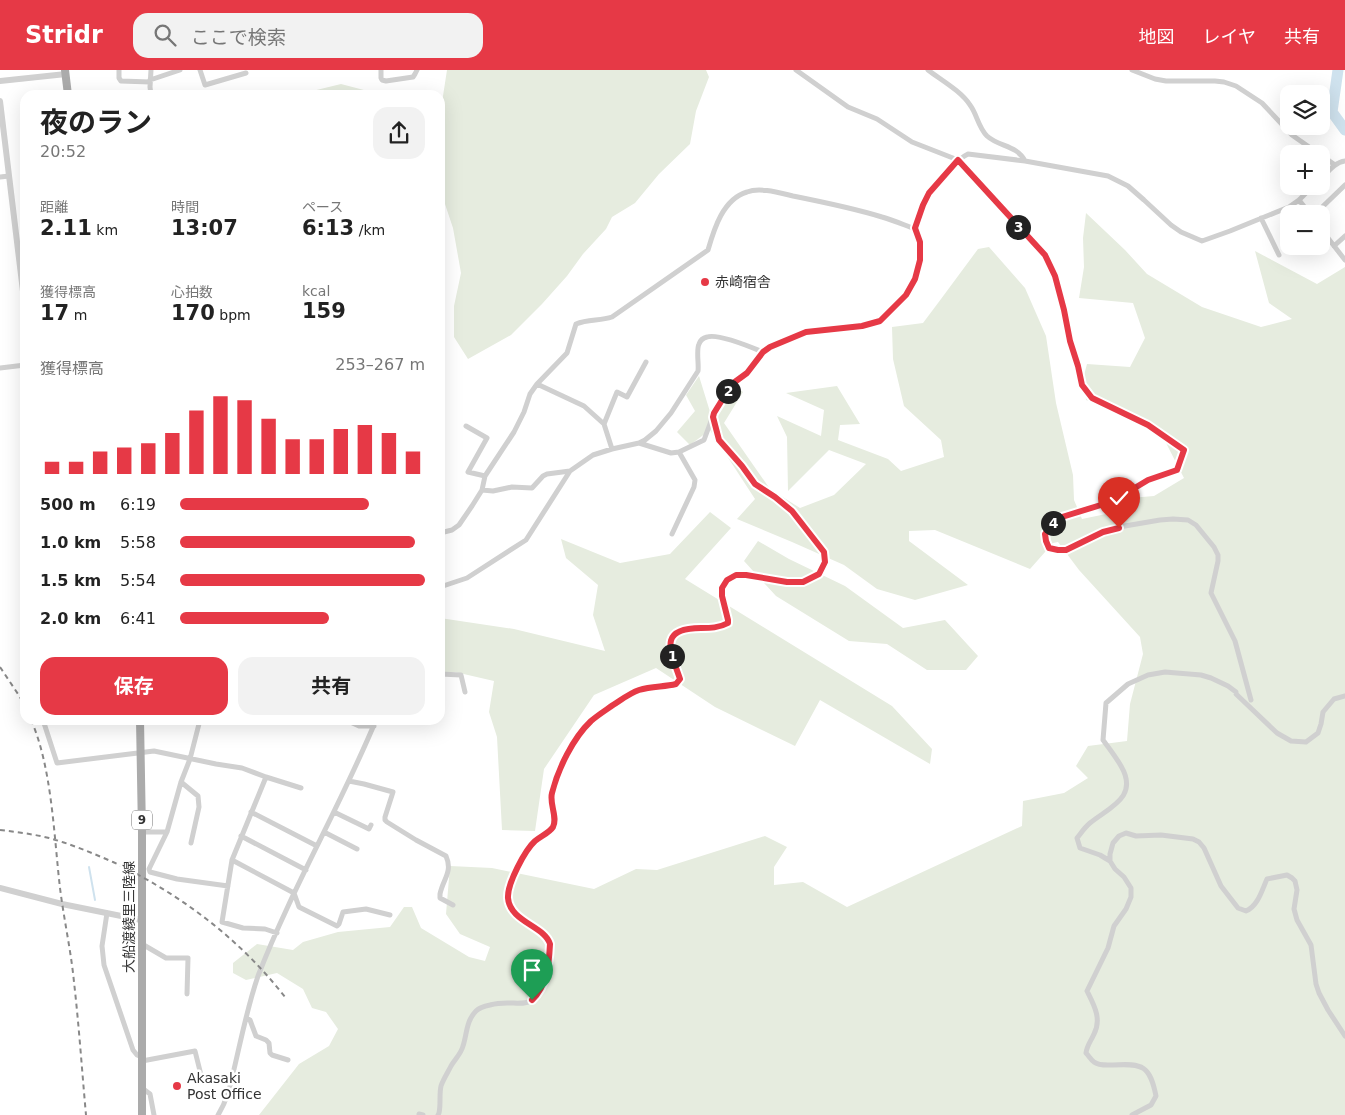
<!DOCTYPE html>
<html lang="ja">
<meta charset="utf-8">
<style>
:root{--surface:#fff;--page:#f2f2f2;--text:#222;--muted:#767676;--accent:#e63946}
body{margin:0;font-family:"DejaVu Sans","Noto Sans JP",sans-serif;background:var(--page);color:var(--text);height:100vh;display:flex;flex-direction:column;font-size:19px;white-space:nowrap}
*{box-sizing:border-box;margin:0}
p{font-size:16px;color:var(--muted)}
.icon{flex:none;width:28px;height:28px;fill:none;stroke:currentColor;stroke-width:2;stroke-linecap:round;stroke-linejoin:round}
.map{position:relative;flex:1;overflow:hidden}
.sheet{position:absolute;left:20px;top:20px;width:425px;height:635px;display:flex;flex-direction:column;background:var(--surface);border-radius:15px;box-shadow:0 5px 20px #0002}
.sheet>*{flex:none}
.fabs{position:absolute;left:1280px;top:15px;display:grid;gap:10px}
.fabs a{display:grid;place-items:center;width:50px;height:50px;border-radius:10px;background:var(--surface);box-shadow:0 5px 20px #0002;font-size:25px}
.pin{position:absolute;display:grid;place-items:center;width:42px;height:42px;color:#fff;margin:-51px -21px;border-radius:50% 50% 50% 0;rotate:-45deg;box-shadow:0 0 5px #0007}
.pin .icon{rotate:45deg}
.km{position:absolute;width:25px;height:25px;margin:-12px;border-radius:50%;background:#222;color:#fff;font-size:14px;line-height:25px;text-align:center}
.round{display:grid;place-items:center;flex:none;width:52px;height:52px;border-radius:15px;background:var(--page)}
.overview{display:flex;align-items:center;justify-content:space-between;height:85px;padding:0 20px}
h1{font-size:28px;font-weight:700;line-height:38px}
.stats{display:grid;grid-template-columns:repeat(3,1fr);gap:8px;height:85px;padding:5px 20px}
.stats div{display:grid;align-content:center}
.stats b{font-size:21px;font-weight:700}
.stats small{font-size:14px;font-weight:400}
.stats p{font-size:14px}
.chart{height:140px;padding:10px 20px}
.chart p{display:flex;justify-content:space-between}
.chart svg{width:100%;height:90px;margin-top:5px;stroke:var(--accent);stroke-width:6}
.action{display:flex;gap:10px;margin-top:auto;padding:10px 20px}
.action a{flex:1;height:58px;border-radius:15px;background:var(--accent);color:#fff;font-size:20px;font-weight:700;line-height:58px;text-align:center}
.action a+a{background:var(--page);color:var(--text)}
ul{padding:0 20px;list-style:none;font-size:16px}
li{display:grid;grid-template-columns:80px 60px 1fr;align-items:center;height:38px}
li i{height:12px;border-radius:6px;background:var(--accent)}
header{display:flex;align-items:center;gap:30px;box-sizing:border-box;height:70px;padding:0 25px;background:var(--accent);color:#fff}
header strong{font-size:24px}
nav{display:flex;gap:28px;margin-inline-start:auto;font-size:18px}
.search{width:350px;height:45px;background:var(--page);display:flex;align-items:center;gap:12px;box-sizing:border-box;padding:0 18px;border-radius:15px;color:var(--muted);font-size:19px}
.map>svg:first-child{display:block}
.green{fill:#e6ecdf}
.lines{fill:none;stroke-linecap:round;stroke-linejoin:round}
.stream{stroke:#cfe2ee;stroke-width:2}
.river{stroke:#cfe2ee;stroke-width:11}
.minor{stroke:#d0d0d0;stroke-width:5}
.tertiary{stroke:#d0d0d0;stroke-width:6}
.primary{stroke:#ababab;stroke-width:8}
.rail{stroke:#888;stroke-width:2;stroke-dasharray:5 4;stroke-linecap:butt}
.route-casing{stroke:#fff;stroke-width:10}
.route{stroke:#e63946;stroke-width:6}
.poi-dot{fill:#e63946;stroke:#fff;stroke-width:2}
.labels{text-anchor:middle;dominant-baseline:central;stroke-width:5;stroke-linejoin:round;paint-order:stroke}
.shield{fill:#fff;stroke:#707070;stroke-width:1}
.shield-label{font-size:12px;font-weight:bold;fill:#333}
.poi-label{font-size:14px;fill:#333;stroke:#fff;text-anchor:start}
.street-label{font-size:14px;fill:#333;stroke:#fff}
</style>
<header>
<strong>Stridr</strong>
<div class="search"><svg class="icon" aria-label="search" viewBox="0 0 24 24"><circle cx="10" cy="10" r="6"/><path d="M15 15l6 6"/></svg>ここで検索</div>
<nav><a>地図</a><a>レイヤ</a><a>共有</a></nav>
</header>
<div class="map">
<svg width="1345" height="1045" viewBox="0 0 1345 1045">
<rect width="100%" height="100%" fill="#fff"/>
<path class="green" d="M447 0H706L709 7 696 41 690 74 659 104 635 133 612 147 606 159 583 184 567 206 542 234 511 265 468 289 454 267V236L461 203 453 158 445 134 440 131V39H441Z
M341 14 383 25H296Z
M1086 143 1125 180 1147 204 1202 237 1261 257 1292 249 1269 233 1255 181 1317 214 1345 197V1045H259L299 994 329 976 338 959 326 942 312 938 303 919 277 903 246 910 233 903V893L257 874 293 880 303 872 338 862 390 857 404 837H412L421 858 469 887 485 891 490 877 460 864 446 844 450 796 492 798 594 819 636 799 657 800 765 766 787 777 774 797V815L803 812 847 837 1022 756 1023 731 1064 723 1088 708 1076 696 1088 676 1127 671 1130 634 1143 584 1140 567 1079 500 1058 472 1053 473 1030 499 935 460 909 461V471L968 515 915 530 877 519 844 495 792 472 737 449 755 429 710 360 690 375 677 362 695 341 686 325 699 306 711 345 732 314 743 322 724 353 770 419 800 438 834 425 866 394 829 380 788 421 787 367 777 346 821 366 824 340 786 323 837 316 860 354 840 355 838 370 888 389 901 401 944 387 941 370 904 336 893 289 892 257 923 253 941 229 978 179 989 177 1025 218 1046 266 1056 333 1073 405 1074 430 1082 449 1106 444 1130 428 1154 426 1184 408 1165 371 1127 344 1086 330 1084 305 1087 294 1130 297 1145 268 1133 233 1079 228 1084 197 1083 168Z
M710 442 731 458 685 509 892 636 932 679 930 694 820 630 795 676 715 637 656 598 594 625 544 699 535 761 502 760 497 667 489 642 494 611 455 602 440 603V548L514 559 605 581 593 545 598 515 566 488 561 469 620 493 670 484Z
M758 471 789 489 845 516 903 558 945 550 978 586 966 600H927L887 574 849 571 776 526 744 491Z"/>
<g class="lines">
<path class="stream" d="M89 797 95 830"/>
<path class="river" d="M1338 0 1332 42 1345 60"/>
<path class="minor" d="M119 0V8L121 11 150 12
M151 0 150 17 151 25
M200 0 205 15 246 3
M381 0V8L382 10 386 11 413 7 415 4 417 0
M796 0 848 37 877 49 912 72 958 90 1021 161 1045 185 1055 206 1064 240 1070 271 1078 296 1082 315 1092 328 1148 355 1183 380 1177 400C1168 403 1157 406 1148 410 1132 418 1119 428 1103 434 1087 440 1064 442 1052 454 1044 462 1044 468 1049 478L1058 480H1066L1103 462 1119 457 1160 450 1173 449 1188 450 1196 455 1214 477 1218 485V491L1211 523 1235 571 1251 630
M928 0C941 10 961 21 970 35 977 44 978 57 987 66 999 77 1017 75 1025 91
M1132 0 1155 9 1166 11H1215L1224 12 1236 16 1262 33 1292 65 1319 84
M150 10 180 0
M1321 85 1335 95
M0 107 9 106
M1321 109C1328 102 1335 92 1345 91
M1299 130 1310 144
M1315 144 1345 115
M1261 148 1279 185
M1321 159 1345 190
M1334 176 1345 166
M0 298 25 295
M537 314 584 336 604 354 612 379
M604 354 617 322 627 327 646 292
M466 356 487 368 468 402 485 406
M639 373 671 383 679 382 704 370 714 343 732 314 747 303 763 282 770 277 790 267 806 262 861 256 880 251 893 239 906 225 915 209 920 190V172L915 159C920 148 922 136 928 126 933 115 957 89 968 84L1025 91 1108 106 1128 116 1144 130 1171 155 1181 162 1202 171 1230 161 1289 137 1299 130 1313 116
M482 420 493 421 512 417 532 418 543 406 547 404 570 401
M440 463 452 460 459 455 472 436 482 420 485 406 514 362 524 342 530 324 537 314 567 283 576 254C588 249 600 251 612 247L708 180C714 159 723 129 747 122 760 117 780 123 793 126 823 132 853 138 882 147 893 150 904 155 915 159
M672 464 694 417 695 410 679 382
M440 517 467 508 526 470 570 401 593 385 612 379 639 373 645 370 656 361 671 343 698 301C699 294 696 280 699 274 700 271 703 268 707 267 718 263 751 277 763 282
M440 604 461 605 465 622
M43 650 57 693 154 681 216 694 242 698 266 707 232 790 222 852 243 858 265 859 277 863
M346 650 359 656H374
M266 707 301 718
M349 711 364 714 393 722 385 747V750L387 752 416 770 446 786C453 802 443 809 440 824V828L453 835
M181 712 198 726 199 737 191 773
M251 742 317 776
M334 742 369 759 371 755
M142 762H167L181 712 190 689 200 650
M167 762 149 799 150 802 177 809 228 816
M324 762 357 779
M241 766 306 800
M232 790 294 823 299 837 337 856 339 854 343 842 366 839 390 845
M1110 791 1100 785 1080 778 1077 768C1081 763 1085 757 1090 753 1110 737 1139 727 1121 696 1116 687 1109 678 1103 670L1106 633 1128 614 1148 605 1165 602 1201 605 1211 608 1228 616 1236 622V624L1277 663 1291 671 1306 672 1318 663 1321 654 1323 642 1334 629 1345 626
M107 843 102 876 104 895 133 980 137 985 142 987
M142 874 166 888H188L187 924
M246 948 250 950 256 966 266 970 269 973 270 983 272 985 288 990
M142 991 195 981 202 1009
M142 1018 150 1024 154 1045
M419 1044 423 1045
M218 1045C228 1029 231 1012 235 995 242 965 248 935 258 906 292 818 340 737 376 650
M438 1045 439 1043C441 1034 439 1025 441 1016 443 1010 448 1002 451 996 455 989 461 984 463 976 467 964 466 951 476 941 480 937 485 936 490 935 518 927 532 947 545 908 549 896 551 882 548 870 537 857 505 844 508 823 509 818 511 813 513 808 516 799 522 785 528 778 535 769 550 765 554 755 557 745 550 735 552 725 556 701 573 668 591 651 597 645 605 641 612 635 620 630 629 623 639 620 651 616 663 617 676 614L680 609C670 580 658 558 701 558 710 558 719 558 728 553V550L722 525V519L727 510 736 505H746L787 512H803L819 504 825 492 823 483 818 474 792 441 775 427 755 414 741 396 719 370 713 347
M1132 1045 1151 1035 1156 1026C1150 996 1143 993 1113 995 1107 995 1099 996 1094 992 1091 990 1089 986 1086 983 1087 975 1091 971 1094 964 1102 949 1094 935 1087 921L1108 878 1114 856 1126 839 1131 827V818L1124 807 1115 799 1110 791V784L1113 773 1119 766 1126 763 1136 766 1161 765 1193 769 1199 772 1204 778 1221 816 1238 838 1246 841C1258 836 1262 820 1267 809L1287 805 1292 808 1295 811 1297 820 1294 839 1297 850 1311 875 1316 914 1319 923 1328 940 1345 966"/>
<path class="tertiary" d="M0 11 66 4
M0 31 25 238
M0 818 62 834 141 850"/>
<path class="primary" d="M65 0 68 25
M140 650 142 762V1045"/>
<path class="rail" d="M0 597 20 627 25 637
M31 650C52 697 54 767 60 818 64 850 71 881 74 912 79 956 82 1001 86 1045
M0 760C16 762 33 764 49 768 71 774 92 783 113 792 180 824 239 868 285 927"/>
</g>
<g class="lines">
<defs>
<path id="route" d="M532 930C547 916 549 894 550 874 545 856 510 852 508 828 507 814 525 780 535 771 541 766 549 763 553 757 558 747 549 734 552 723 558 699 573 668 591 651 598 645 606 640 613 635 621 630 630 623 639 620 652 616 664 617 676 614L680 609C670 580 658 558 701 558 710 558 719 558 728 553V550L722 526V518L727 510 736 505H746L787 512H803L819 504 825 492 824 482 792 441 775 427 755 414 742 396 719 370 713 347 714 343 732 314 747 303 763 282 770 277 806 262 862 256 880 251 906 225 915 209 920 190V172L915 158 923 135 929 123 958 90 1045 185 1055 206 1064 240 1070 271 1078 296 1082 315 1092 328 1148 355 1184 380 1177 400 1148 410 1123 425 1104 434 1062 447 1054 452 1045 464 1046 471 1049 478 1058 480H1066L1103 462 1119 458"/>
</defs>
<use href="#route" class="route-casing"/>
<use href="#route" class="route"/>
</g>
<g class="poi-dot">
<circle cx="705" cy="212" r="5"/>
<circle cx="177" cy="1016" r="5"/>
</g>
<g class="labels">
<rect class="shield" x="132" y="740.5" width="20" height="19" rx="4"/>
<g class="shield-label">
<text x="142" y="750">9</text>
</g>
<g class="poi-label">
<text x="715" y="212">赤崎宿舎</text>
<text x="187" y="1008">Akasaki<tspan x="187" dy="16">Post Office</tspan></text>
</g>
<g class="street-label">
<text transform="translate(129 847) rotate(-90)">大船渡綾里三陸線</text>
</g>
</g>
</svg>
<div class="fabs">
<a><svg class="icon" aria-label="layers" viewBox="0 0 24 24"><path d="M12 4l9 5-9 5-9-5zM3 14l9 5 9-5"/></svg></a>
<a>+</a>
<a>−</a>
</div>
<div class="pin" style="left:532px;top:930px;background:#1e9e55"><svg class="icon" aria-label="arrive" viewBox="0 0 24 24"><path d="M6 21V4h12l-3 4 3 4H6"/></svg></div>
<div class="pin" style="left:1119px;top:458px;background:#d93025"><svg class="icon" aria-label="check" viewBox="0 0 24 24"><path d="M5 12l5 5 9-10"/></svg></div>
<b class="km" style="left:672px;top:586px">1</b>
<b class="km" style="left:728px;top:321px">2</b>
<b class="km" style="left:1018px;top:157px">3</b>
<b class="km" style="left:1053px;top:453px">4</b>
<section class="sheet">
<div class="overview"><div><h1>夜のラン</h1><p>20:52</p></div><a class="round"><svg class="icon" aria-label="share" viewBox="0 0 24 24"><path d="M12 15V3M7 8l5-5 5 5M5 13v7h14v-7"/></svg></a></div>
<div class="stats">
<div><p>距離</p><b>2.11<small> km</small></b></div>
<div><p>時間</p><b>13:07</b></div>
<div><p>ペース</p><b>6:13<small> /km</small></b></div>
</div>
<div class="stats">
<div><p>獲得標高</p><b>17<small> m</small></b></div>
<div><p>心拍数</p><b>170<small> bpm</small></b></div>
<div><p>kcal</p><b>159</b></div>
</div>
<div class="chart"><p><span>獲得標高</span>253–267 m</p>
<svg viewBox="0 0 160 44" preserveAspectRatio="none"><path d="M5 44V38M15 44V38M25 44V33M35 44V31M45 44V29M55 44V24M65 44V13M75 44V6M85 44V8M95 44V17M105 44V27M115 44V27M125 44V22M135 44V20M145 44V24M155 44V33"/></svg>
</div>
<ul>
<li><b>500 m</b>6:19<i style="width:77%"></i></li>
<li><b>1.0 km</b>5:58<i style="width:96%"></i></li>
<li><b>1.5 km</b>5:54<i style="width:100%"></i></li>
<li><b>2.0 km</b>6:41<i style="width:61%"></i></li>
</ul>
<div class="action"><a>保存</a><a>共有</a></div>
</section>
</div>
